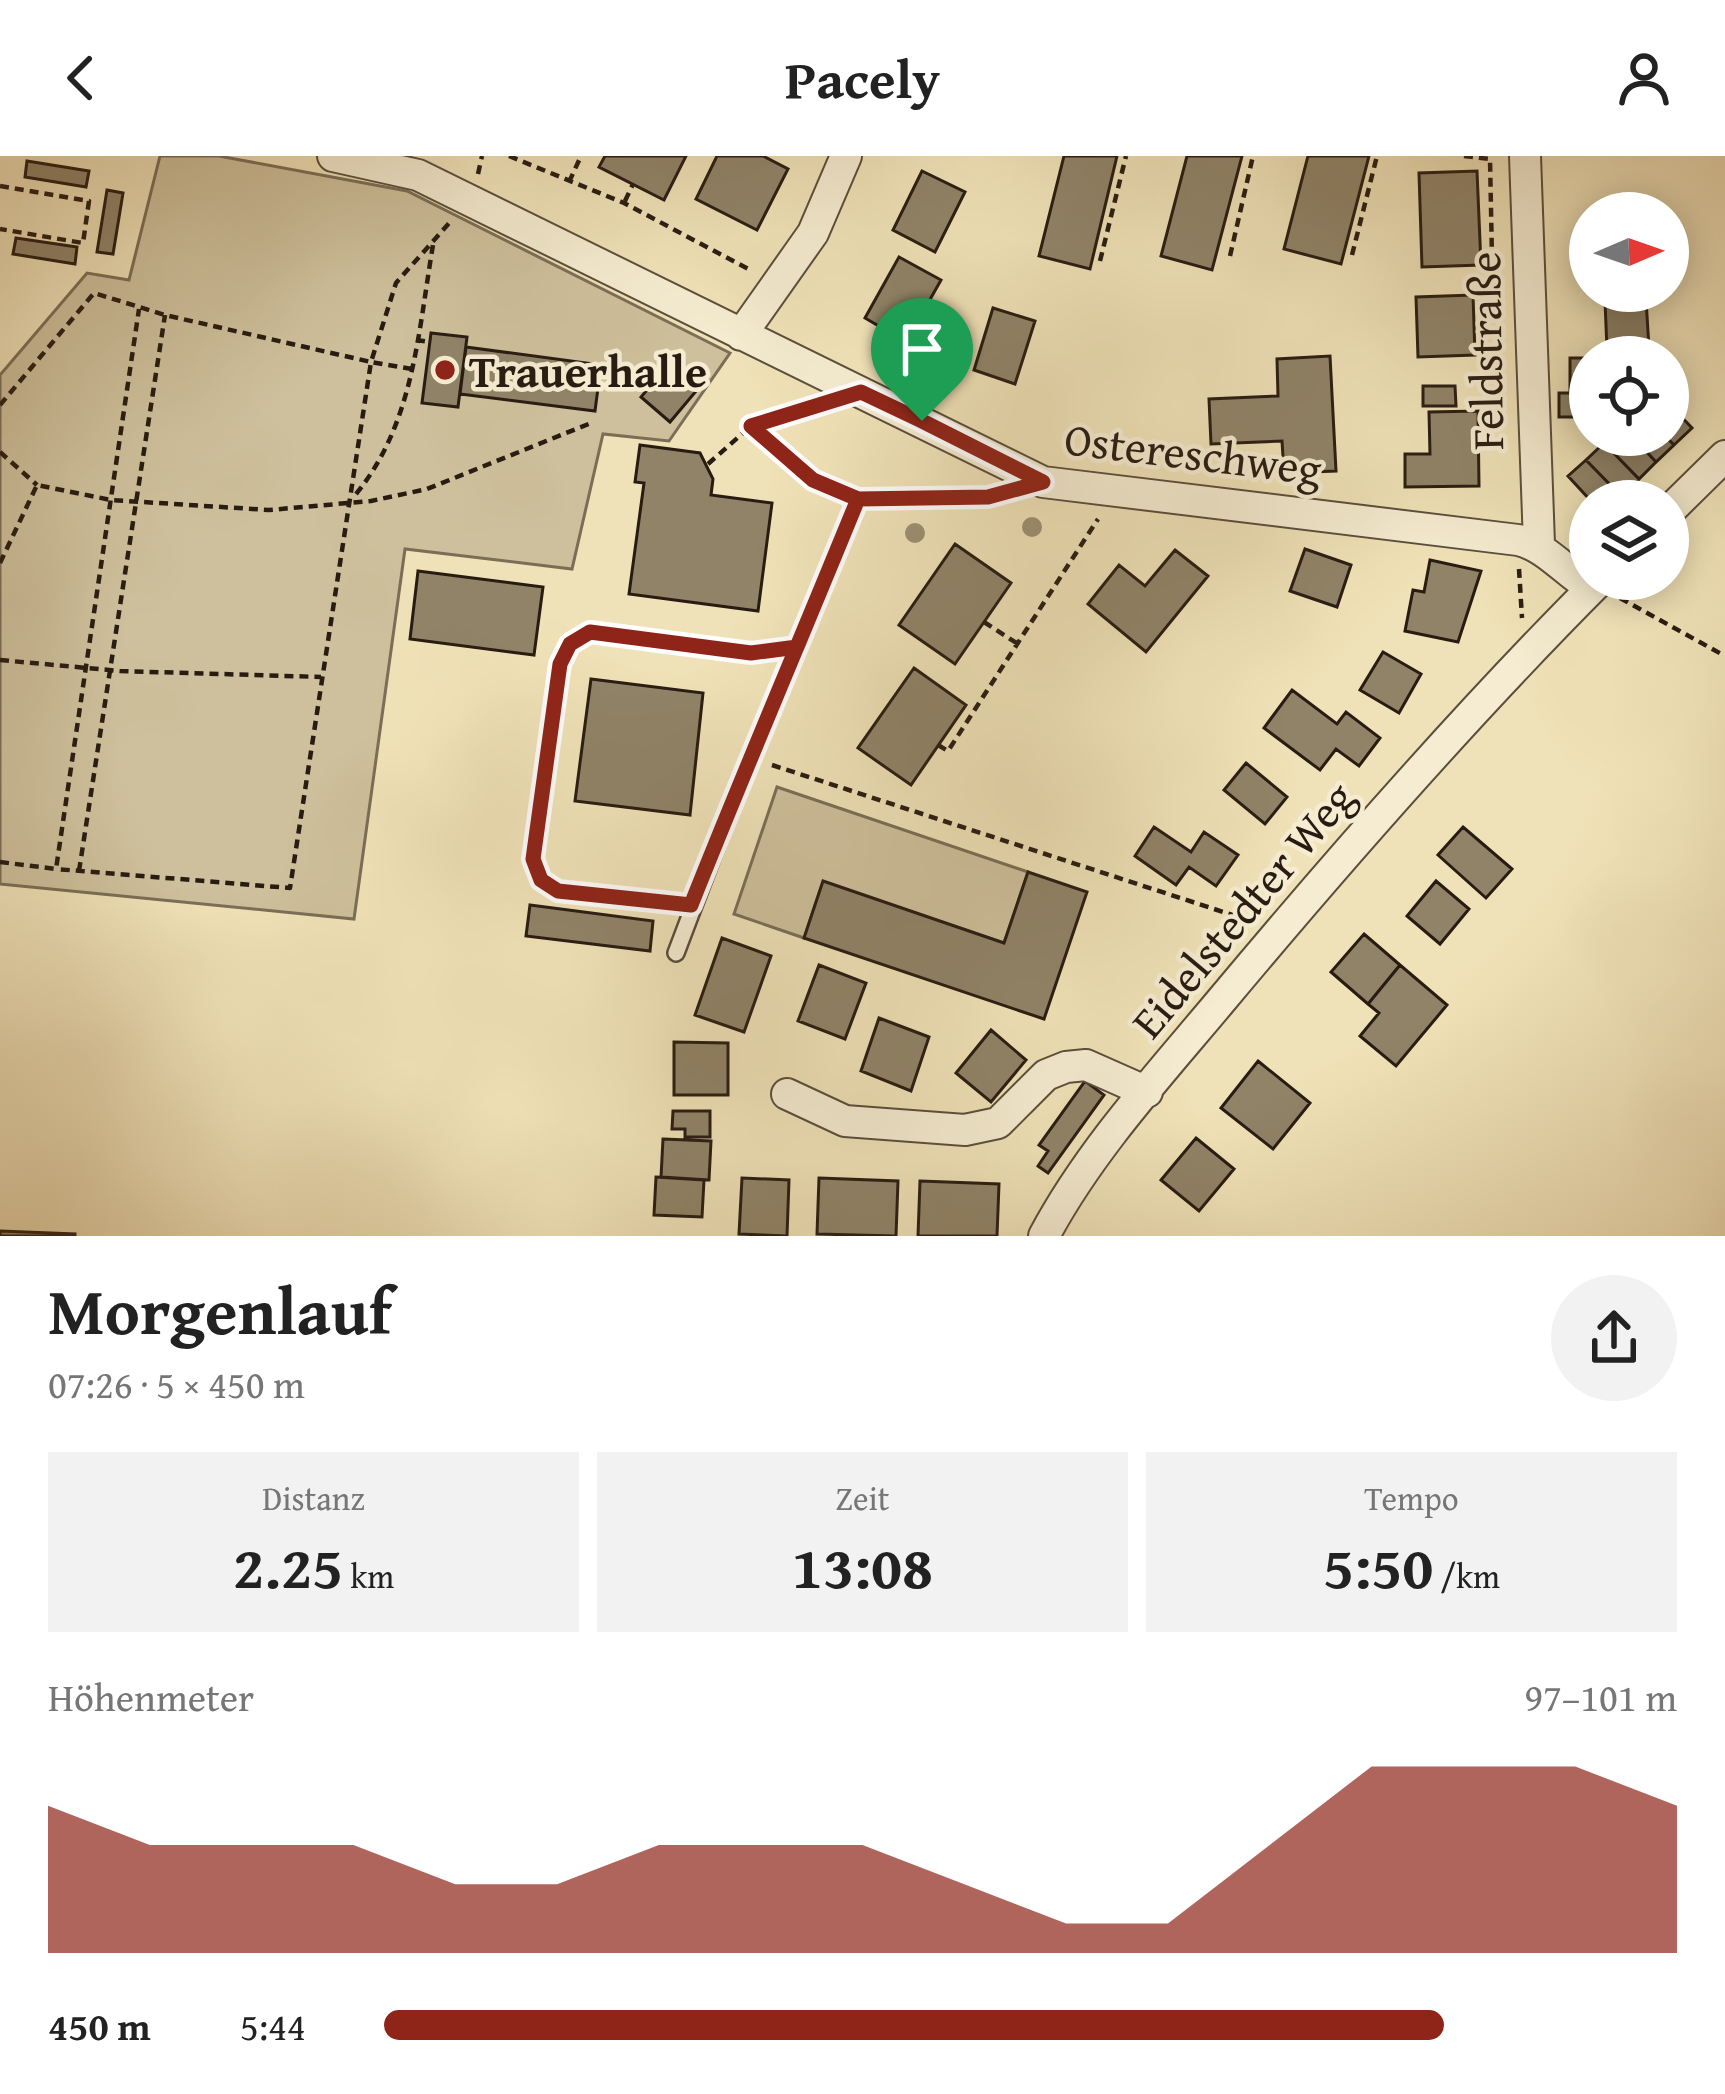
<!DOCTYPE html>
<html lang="de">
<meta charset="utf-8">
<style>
:root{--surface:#fff;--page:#f2f2f2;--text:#222;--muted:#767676;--accent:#8f2418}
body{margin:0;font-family:"Gentium Book Plus",serif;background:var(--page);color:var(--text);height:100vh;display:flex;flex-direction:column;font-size:45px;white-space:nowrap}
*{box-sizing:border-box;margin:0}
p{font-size:39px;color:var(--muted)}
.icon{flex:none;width:66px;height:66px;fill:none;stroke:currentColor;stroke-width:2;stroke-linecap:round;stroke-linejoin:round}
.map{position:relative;height:1080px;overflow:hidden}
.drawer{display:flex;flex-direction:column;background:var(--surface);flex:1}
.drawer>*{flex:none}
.needle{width:78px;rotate:88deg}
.buttons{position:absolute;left:1569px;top:36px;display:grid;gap:24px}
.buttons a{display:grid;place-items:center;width:120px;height:120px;border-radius:50%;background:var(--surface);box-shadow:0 6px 30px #0003;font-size:60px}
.pin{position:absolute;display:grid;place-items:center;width:102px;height:102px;color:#fff;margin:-123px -51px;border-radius:50% 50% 50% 0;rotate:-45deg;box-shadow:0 0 12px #0007}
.pin .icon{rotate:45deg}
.round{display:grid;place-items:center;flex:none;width:126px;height:126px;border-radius:63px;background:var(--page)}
.headline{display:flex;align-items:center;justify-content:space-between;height:204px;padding:0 48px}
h1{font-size:66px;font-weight:600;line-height:90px}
.figures{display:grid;grid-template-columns:repeat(3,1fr);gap:18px;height:204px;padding:12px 48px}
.figures div{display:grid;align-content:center;border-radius:0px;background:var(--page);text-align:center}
.figures b{font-size:60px;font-weight:600}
.figures small{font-size:33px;font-weight:400}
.figures p{font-size:33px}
.chart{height:336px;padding:24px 48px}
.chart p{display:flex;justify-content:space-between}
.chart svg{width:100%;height:216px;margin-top:12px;fill:var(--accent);opacity:.7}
ul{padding:0 48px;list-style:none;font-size:39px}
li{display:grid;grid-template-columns:192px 144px 1fr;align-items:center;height:90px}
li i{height:30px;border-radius:15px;background:var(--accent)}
header{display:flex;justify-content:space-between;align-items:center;height:156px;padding:0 48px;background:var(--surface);font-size:54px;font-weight:600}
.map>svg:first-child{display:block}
.green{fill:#cec09c;stroke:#7b6e57;stroke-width:3}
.building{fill:#908368;stroke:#281c12;stroke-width:3}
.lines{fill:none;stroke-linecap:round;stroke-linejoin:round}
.lane-casing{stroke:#5a4e3c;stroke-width:20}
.street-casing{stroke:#5a4e3c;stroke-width:34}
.path{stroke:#281c12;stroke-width:4.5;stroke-dasharray:9 6;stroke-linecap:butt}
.lane{stroke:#f5ecd1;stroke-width:15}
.street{stroke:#f5ecd1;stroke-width:30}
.tree{fill:#9e9073}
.route-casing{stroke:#fff;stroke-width:24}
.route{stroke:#8f2418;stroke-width:15}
.poi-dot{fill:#8f2418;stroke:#f5ecd1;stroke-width:4.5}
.labels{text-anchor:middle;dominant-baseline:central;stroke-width:9;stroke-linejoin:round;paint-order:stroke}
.street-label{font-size:45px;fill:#281c12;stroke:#f5ecd1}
.poi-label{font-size:45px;font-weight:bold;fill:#281c12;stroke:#f5ecd1;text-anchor:start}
</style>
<header><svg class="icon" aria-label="back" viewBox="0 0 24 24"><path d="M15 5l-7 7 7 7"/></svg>Pacely<svg class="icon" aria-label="person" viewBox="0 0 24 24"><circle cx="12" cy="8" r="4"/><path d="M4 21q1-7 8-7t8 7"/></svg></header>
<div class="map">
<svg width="1725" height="1080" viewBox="0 0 1725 1080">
<rect width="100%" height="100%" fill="#f0e2b8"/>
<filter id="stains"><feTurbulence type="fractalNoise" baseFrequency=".00167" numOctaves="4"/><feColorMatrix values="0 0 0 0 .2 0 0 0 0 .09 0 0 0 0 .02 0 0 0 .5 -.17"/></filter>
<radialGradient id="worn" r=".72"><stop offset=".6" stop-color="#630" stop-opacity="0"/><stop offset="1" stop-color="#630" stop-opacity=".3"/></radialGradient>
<path class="green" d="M160 0H219L407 35 730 197 669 285 603 278 572 413 405 393 354 763 0 728V219L87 117 129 124Z
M777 631 1028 716 1004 787 823 726 804 782 734 758Z"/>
<path class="building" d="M605 0H686L664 44 599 11Z
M717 0H763L788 13 757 74 696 43Z
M1064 0H1117L1090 113 1039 100Z
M1187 0H1242L1212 114 1161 100Z
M1308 0H1369L1341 108 1284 93Z
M27 5 89 15 86 31 25 21Z
M922 15 965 36 935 96 893 74Z
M1477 15 1481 109 1422 111 1419 17Z
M107 34 123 37 113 98 97 96Z
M16 82 77 91 75 108 13 98Z
M899 101 941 124 906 186 865 162Z
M1473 139 1475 199 1418 201 1416 141Z
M1646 143 1649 192 1607 194 1605 145Z
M993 152 1035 165 1015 228 974 214Z
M431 177 467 181 458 251 422 247Z
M466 191 601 209 595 255 460 238Z
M1330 200 1336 315 1284 317 1282 285 1211 288 1209 243 1278 240 1277 203Z
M1570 202H1589L1590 236 1570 237Z
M668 209 697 234 670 266 641 241Z
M1423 230H1455L1456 250H1423Z
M1582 236 1583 261H1559V237Z
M1668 247 1692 272 1674 289 1664 279Z
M1478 255 1479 330 1405 331V298H1430L1429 256Z
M1612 279H1631L1656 306 1639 323 1604 287Z
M1631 279H1664L1674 289 1656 306Z
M1604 287 1639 323 1621 340 1586 304Z
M640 289 700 297 713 323 711 339 772 347 758 455 629 438 644 327 635 326Z
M1586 304 1621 340 1615 345H1591L1568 320Z
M955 388 1011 427 955 508 899 469Z
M1305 393 1351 409 1337 451 1290 435Z
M1175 394 1208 420 1146 496 1088 448 1119 409 1145 430Z
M1430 404 1481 415 1458 486 1405 475 1413 434 1424 436Z
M418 415 543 431 534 499 410 483Z
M1383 496 1421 518 1399 557 1360 534Z
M914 512 966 549 911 629 858 592Z
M591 523 703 537 690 659 575 645Z
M1292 534 1337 568 1346 556 1380 582 1359 610 1336 593 1320 614 1264 572Z
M1246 607 1287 641 1265 668 1224 634Z
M1154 671 1191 696 1204 676 1238 699 1216 730 1189 711 1176 729 1135 700Z
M1463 671 1512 713 1486 742 1438 699Z
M1028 716 1087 736 1044 863 804 782 823 725 1004 787Z
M1436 725 1469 753 1440 788 1407 760Z
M530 749 653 765 650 795 526 780Z
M1364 778 1400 809 1368 848 1331 816Z
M722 782 771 800 744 876 695 859Z
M819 809 866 827 845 883 798 865Z
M1400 809 1447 849 1396 910 1360 880 1379 857 1368 848Z
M879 862 929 881 911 935 861 915Z
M991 874 1026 904 991 946 956 917Z
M674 886 728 887V939H674Z
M1258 905 1310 947 1273 993 1221 952Z
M1085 925 1104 939 1048 1017 1038 1010 1048 995 1039 989Z
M673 955H710V981H685V973H672Z
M1196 982 1234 1013 1199 1055 1161 1024Z
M663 983 711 985 709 1024 661 1021Z
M656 1021 704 1024 702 1061 654 1059Z
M742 1022 789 1024 787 1080 739 1078Z
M819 1022 898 1025 896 1080 817 1078Z
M920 1025 999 1028 997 1080H918Z
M0 1075 75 1078V1080H0Z"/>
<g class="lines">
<defs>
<path id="lane" d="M691 749 558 735 541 724 533 703 560 507 570 488 590 476 750 497 797 491
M676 797 750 602 858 343 988 341 1040 327"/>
<path id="street" d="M333 0 418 19 1043 326 1518 384C1546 390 1566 417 1592 432
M1525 0 1539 388
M741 179 813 77 846 0
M1668 356 1725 300
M787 938 845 965 965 974 998 967 1046 919 1066 911 1086 909 1147 936
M1044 1080C1089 995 1159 919 1220 846 1342 700 1467 557 1601 423"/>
</defs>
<use href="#lane" class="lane-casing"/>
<use href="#street" class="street-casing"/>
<path class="path" d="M509 0 624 47 752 115
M1464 0 1490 3 1492 102
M478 18 482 0
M569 26 581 0
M0 30 89 45 83 87 0 73
M625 45 633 28
M1352 99 1377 0
M1230 100 1253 0
M1100 105 1126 0
M416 184 430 186
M412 213 371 206 396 127 450 66
M0 249 94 137 165 159 371 206 290 732 56 713
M751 270 813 324 837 334
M0 296 37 329
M708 308 751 270 821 248
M356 338C414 267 418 177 433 89
M0 407 37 329 111 344 269 354 371 345 427 333 591 267
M1519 413 1522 462
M1620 442 1725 500
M984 466 1018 488
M0 504 120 515 321 521
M938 589 948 595 1098 363
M772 609 1251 765
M0 706 56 713 139 153
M79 715 165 159"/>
<use href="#lane" class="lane"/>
<use href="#street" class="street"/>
</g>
<g class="tree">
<circle cx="1032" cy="371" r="10"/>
<circle cx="915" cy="377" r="10"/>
</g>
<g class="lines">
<defs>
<path id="route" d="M922 265 861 236 751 270 813 324 858 343 797 491 751 497 590 476 570 488 560 508 533 703 541 724 558 735 691 749C745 613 803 478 858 343L988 341 1043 326 922 265"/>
</defs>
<use href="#route" class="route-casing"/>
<use href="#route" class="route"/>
</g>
<circle class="poi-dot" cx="445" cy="214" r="12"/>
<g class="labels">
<g class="street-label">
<text transform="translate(1485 195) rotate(-91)">Feldstraße</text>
<text transform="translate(1193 297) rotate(7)">Ostereschweg</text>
<text transform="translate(1242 753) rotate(-50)">Eidelstedter Weg</text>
</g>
<g class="poi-label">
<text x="469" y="214">Trauerhalle</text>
</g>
</g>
<rect width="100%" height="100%" filter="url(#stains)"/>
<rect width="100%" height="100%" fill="url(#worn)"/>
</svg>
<div class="buttons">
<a><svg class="needle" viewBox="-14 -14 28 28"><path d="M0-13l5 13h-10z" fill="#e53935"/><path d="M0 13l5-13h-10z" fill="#767676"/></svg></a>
<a><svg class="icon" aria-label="locate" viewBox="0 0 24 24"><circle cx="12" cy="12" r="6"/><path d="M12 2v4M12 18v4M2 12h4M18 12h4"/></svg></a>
<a><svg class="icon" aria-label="layers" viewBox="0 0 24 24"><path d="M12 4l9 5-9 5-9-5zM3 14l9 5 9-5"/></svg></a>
</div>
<div class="pin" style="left:922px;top:265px;background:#1e9e55"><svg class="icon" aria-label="arrive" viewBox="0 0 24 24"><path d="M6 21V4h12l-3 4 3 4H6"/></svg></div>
</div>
<section class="drawer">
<div class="headline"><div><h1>Morgenlauf</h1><p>07:26 · 5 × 450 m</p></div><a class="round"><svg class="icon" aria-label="share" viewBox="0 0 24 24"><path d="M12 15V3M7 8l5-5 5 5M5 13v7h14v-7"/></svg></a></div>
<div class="figures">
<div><p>Distanz</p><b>2.25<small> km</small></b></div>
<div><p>Zeit</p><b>13:08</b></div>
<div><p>Tempo</p><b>5:50<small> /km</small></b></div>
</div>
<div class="chart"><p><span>Höhenmeter</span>97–101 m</p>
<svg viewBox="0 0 160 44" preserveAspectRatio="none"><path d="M0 44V14L10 22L20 22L30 22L40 30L50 30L60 22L70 22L80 22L90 30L100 38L110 38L120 22L130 6L140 6L150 6L160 14V44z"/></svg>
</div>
<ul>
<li><b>450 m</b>5:44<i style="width:82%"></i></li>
</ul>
</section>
